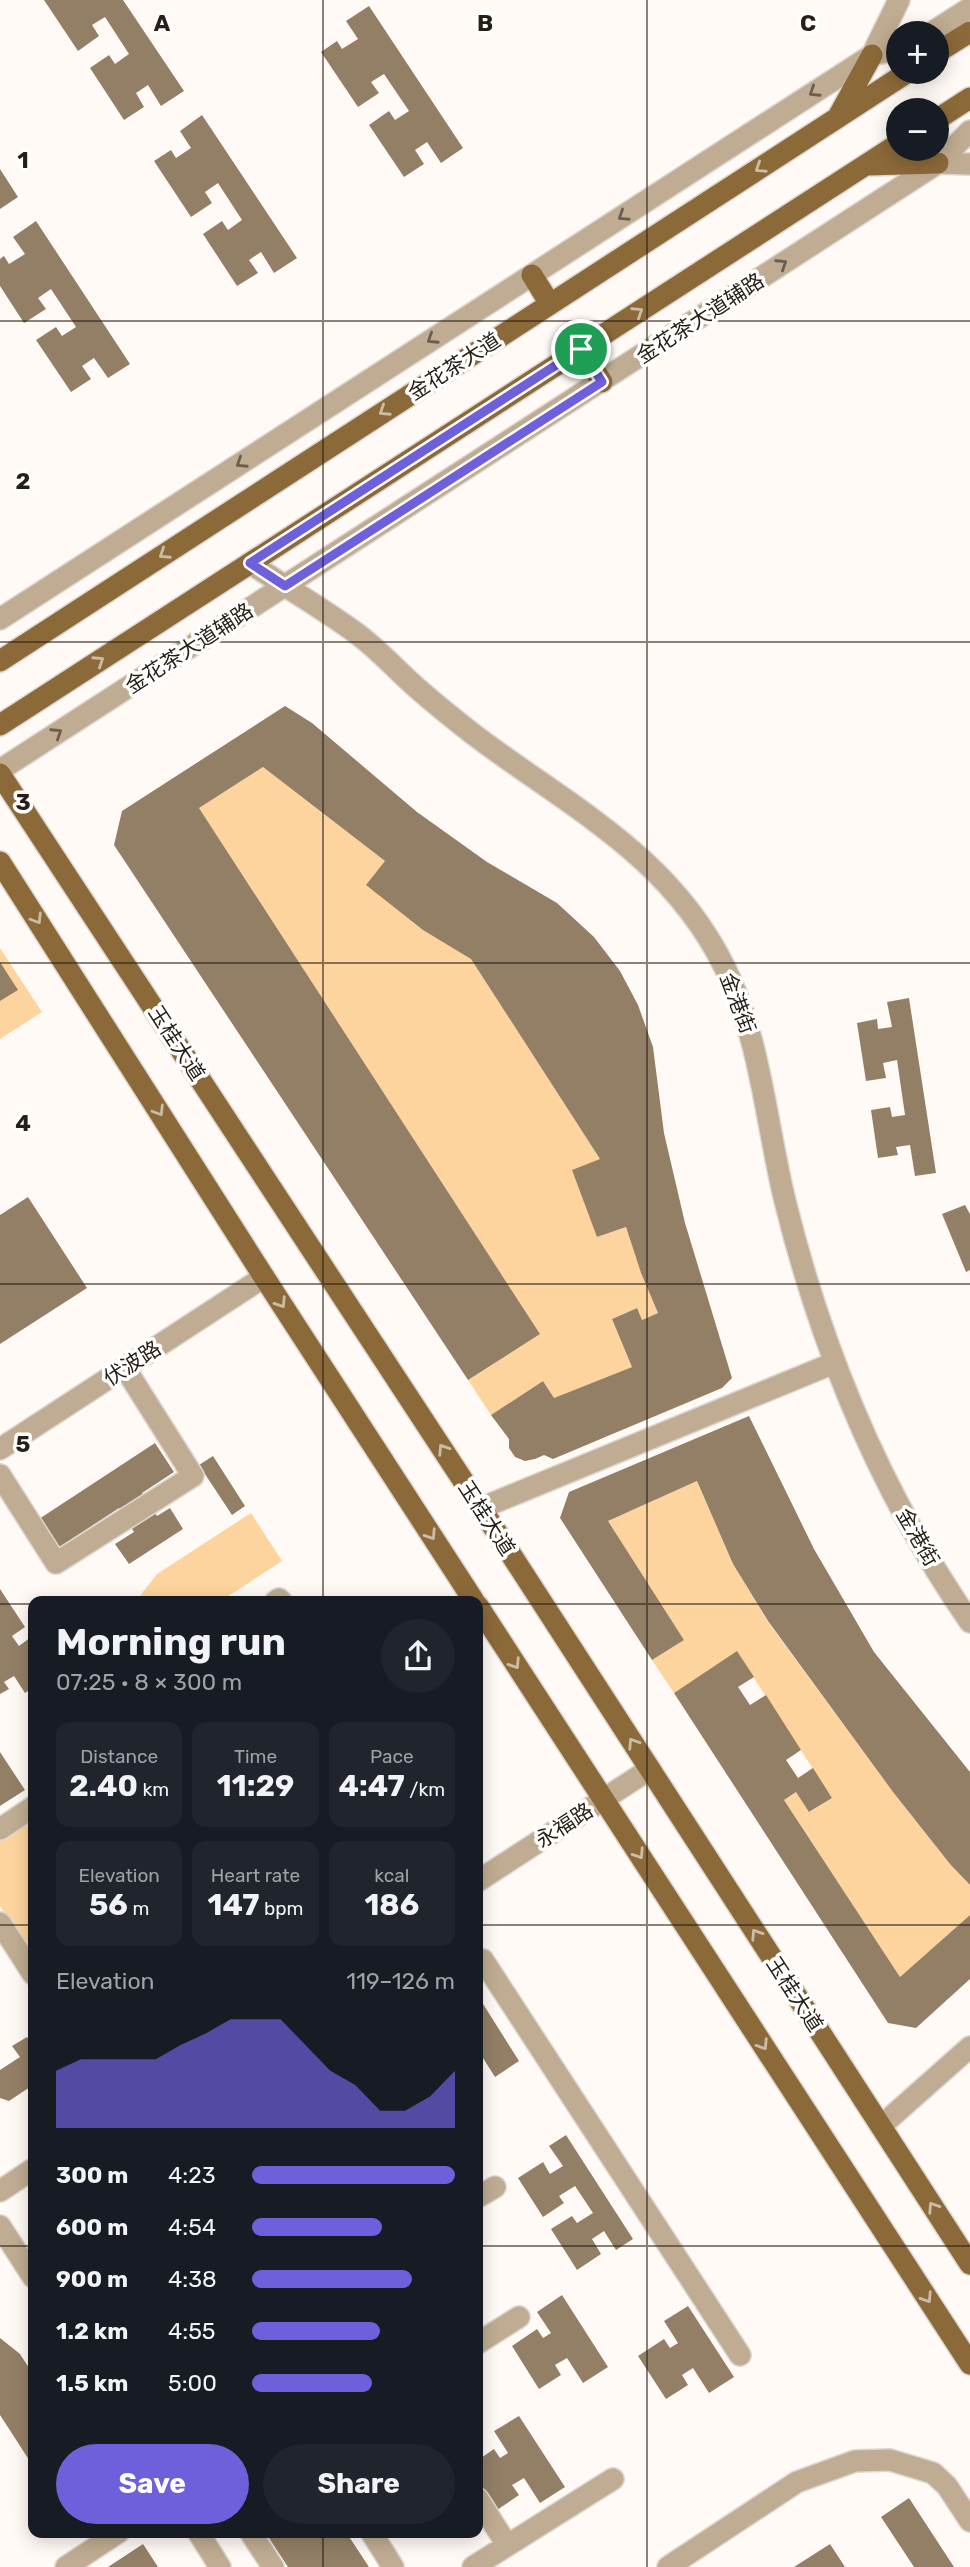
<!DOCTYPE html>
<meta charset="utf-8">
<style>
:root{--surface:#171b24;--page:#20242c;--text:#f1f3f6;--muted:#9ea1a6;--accent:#6d60da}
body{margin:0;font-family:Rubik,"Noto Sans SC",sans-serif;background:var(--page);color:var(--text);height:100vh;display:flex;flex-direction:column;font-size:26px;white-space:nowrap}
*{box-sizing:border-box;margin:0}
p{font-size:23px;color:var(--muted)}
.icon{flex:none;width:38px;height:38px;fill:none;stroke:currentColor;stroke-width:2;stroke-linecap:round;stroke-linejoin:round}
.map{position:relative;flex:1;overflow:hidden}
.panel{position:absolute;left:28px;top:1596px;width:455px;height:942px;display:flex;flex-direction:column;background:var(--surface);border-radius:14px;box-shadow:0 4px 18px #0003}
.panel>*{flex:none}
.buttons{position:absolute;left:886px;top:21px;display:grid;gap:14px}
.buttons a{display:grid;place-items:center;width:63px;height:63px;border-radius:50%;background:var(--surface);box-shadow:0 4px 18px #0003;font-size:35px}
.pin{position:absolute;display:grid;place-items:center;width:60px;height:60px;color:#fff;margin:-30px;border:4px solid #fff;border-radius:50%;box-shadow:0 2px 7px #0007}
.round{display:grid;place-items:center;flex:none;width:74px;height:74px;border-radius:37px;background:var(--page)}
.summary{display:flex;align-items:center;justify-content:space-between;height:119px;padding:0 28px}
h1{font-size:38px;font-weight:700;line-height:52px}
.metrics{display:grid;grid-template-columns:repeat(3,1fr);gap:10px;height:119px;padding:7px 28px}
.metrics div{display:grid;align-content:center;border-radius:14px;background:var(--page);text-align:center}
.metrics b{font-size:30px;font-weight:700}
.metrics small{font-size:19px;font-weight:400}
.metrics p{font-size:19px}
.chart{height:196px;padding:14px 28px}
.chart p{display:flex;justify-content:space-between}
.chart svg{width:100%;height:126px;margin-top:7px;fill:var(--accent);opacity:.7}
.primary-button{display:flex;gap:14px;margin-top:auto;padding:14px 28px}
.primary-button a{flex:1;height:80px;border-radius:42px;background:var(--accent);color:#fff;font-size:28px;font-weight:700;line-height:80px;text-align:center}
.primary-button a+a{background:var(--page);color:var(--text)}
ul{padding:0 28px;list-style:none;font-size:23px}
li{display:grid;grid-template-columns:112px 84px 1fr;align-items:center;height:52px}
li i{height:18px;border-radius:9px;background:var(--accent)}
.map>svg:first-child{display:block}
.green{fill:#fdd49d}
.building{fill:#937f66}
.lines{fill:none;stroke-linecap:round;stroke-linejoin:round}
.minor-casing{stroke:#dcd7d1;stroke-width:24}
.major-casing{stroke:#dcd7d1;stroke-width:24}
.minor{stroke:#bfac92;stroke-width:21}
.major{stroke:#8c6939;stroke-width:21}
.oneway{stroke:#6b5e4d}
.oneway2{stroke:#cbbca6}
.route-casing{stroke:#fff;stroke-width:14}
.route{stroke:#6d60da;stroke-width:9}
.grid{fill:none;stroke:#271f15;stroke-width:2;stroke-opacity:0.55}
.labels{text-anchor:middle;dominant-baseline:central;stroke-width:7;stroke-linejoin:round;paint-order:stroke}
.street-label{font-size:21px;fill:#271f15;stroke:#fff}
.grid-label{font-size:23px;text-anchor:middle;font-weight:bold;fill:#271f15;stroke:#fff;stroke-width:7;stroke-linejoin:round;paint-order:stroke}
</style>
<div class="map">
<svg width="970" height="2567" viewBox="0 0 970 2567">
<rect width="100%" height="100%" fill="#fffaf5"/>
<path class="green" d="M263 767 385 861 471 959 600 1159 597 1237 626 1227 641 1273 658 1313 642 1320 636 1308 612 1319 632 1367 554 1398 543 1381 491 1415 468 1380 540 1334 199 808Z
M0 948 42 1012 0 1039Z
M697 1481 733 1564 768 1622 893 1792 950 1864 970 1885V1915L900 1977 784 1800 796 1792 810 1812 832 1798 737 1652 674 1693 652 1660 684 1640 608 1521Z
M251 1513 282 1561 221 1601H136L157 1574Z
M33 1819V1957L0 1906V1841Z"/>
<path class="building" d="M44 0H123L184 91 161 106 148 85 136 93 144 107 124 120 90 68 109 55 115 64 129 54 105 17 92 25 99 36 78 51Z
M369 6 463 148 441 163 427 142 415 150 424 164 404 177 369 125 389 111 395 120 409 111 384 74 371 82 379 93 358 107 321 52 337 41 342 49 358 39 346 21Z
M202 115 297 258 274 273 261 252 249 260 258 273 237 286 203 234 222 221 228 230 242 220 218 183 205 192 212 203 191 217 154 161 171 150 176 158 191 148 180 131Z
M0 169 18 197 0 209Z
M36 221 130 364 108 378 94 358 82 366 91 379 71 392 36 340 56 327 62 336 76 327 51 289 38 298 46 309 24 323 0 286V259L4 256 9 264 25 254 13 237Z
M285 706 312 723 417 812 487 862 557 903 594 937 620 971 638 1005 653 1047 664 1133 685 1223 732 1378 722 1388 553 1459 544 1455 535 1459 525 1461 515 1457 509 1448V1439L491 1415 543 1381 554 1398 632 1367 612 1319 637 1308 642 1320 658 1313 641 1273 626 1227 597 1237 572 1170 600 1159 471 959 423 930 366 885 385 861 263 767 199 808 540 1334 468 1380 114 845 122 811Z
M0 962 18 990 0 1001Z
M909 998 936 1173 915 1176 910 1145 896 1147 898 1155 878 1158 871 1110 890 1107 892 1117 905 1115 897 1060 883 1063 886 1078 866 1081 857 1023 877 1019 878 1029 892 1027 887 1002Z
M28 1197 87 1288 0 1344V1215Z
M965 1205 970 1214V1270L966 1272 942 1214Z
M749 1416 814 1549 874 1652 970 1772V1885L950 1864 893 1792 768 1621 733 1564 697 1481 608 1521 684 1640 652 1660 560 1518 569 1492Z
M155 1443 174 1472 142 1493 157 1516 170 1508 183 1529 129 1564 115 1544 134 1532 119 1508 58 1548 39 1519Z
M213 1456 245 1506 232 1515 199 1465Z
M0 1589 25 1627 12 1636 19 1646 31 1637 33 1640V1688L25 1693 14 1676 4 1682 9 1689 0 1694Z
M737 1651 754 1677 738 1687 750 1705 766 1695 801 1750 786 1760 798 1778 813 1768 832 1798 809 1812 796 1792 784 1800 900 1977 970 1915V1979L916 2028 888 2023 674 1693Z
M0 1752 25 1790 0 1806Z
M478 1996 519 2061 495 2077 478 2050Z
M27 2037 33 2047V2085L9 2101 0 2098V2070L20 2057 12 2046Z
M566 2135 633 2239 616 2250 604 2231 592 2239 601 2254 577 2270 551 2229 572 2216 577 2223 593 2213 575 2186 559 2196 564 2203 543 2217 518 2178 543 2162 550 2174 563 2166 549 2146Z
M562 2295 608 2367 583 2383 567 2358 555 2365 561 2375 539 2389 512 2346 537 2329 543 2338 551 2333 537 2312Z
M688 2306 734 2377 709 2393 693 2368 682 2375 688 2385 666 2399 638 2356 664 2339 670 2348 678 2343 664 2321Z
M0 2338 20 2354 33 2374V2466L0 2415Z
M519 2416 565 2487 540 2503 524 2478 512 2485 519 2495 497 2510 478 2480V2460L494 2449 500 2458 508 2453 494 2431Z
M909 2498 954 2567H914L881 2517Z
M265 2532H346L369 2567H288Z
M143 2544 158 2567H108Z
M830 2544 845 2567H794Z"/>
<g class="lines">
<defs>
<path id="minor" d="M931 33 970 8
M872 55 899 0
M938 163 970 164
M250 563C285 587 322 608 356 633 374 646 390 663 406 678 427 698 450 716 473 734 569 807 669 854 725 968 761 1041 766 1123 785 1201 822 1351 882 1495 970 1622
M0 619 872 55 898 49
M0 770 938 163 970 131
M0 1449 264 1277
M0 1475 56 1563 193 1476 125 1368
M481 1508 834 1363
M276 1601 279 1599 281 1601
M0 1829 33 1807
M478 1881 650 1769
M0 1923 33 1974
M478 1964 483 1960 740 2355
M881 2126 970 2047
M0 2191 33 2169
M478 2197 495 2187
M0 2226 33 2277
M478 2343 519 2317
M478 2499 507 2545
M198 2532 220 2567
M250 2532 273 2567
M371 2532 393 2567
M66 2567 119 2532
M473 2567 613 2479
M668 2567 797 2482 855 2461 890 2460 933 2473 947 2486 970 2521"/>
<path id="major" d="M936 53 970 32
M839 115 872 55
M936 120 970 98
M867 165 938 163
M532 275 550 304
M581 349 602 382
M0 661 908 72
M0 725 898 144
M0 774 481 1508 970 2264
M0 862 264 1277 474 1601
M478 1606 970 2364"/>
</defs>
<use href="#minor" class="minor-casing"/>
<use href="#major" class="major-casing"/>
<use href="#minor" class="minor"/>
<use href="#major" class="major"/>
</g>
<defs><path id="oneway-chevron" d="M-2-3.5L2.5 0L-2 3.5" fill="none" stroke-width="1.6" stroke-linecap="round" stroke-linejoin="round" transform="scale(1.75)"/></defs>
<g class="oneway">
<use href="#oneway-chevron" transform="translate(814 92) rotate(147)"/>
<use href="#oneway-chevron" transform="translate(623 216) rotate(147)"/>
<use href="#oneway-chevron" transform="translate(782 264) rotate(-33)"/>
<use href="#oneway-chevron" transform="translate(432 339) rotate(147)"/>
<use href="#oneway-chevron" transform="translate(241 463) rotate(147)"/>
<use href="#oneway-chevron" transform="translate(57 733) rotate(-33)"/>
</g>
<g class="oneway2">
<use href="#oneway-chevron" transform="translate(760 168) rotate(147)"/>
<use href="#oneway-chevron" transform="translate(638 312) rotate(-33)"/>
<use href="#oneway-chevron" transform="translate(384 411) rotate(147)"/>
<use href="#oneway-chevron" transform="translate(164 554) rotate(147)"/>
<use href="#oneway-chevron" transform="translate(99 661) rotate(-33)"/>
<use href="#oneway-chevron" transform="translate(37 919) rotate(58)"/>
<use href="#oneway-chevron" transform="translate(159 1111) rotate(58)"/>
<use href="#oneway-chevron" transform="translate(281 1303) rotate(57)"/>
<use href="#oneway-chevron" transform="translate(443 1449) rotate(-123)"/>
<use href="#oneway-chevron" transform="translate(431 1535) rotate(57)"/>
<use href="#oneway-chevron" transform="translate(515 1664) rotate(57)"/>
<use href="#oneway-chevron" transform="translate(633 1743) rotate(-123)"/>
<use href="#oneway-chevron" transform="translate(639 1854) rotate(57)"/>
<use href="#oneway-chevron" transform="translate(756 1934) rotate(-123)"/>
<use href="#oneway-chevron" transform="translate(763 2045) rotate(57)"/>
<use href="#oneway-chevron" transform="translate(933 2207) rotate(-123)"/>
<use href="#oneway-chevron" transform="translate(927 2298) rotate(57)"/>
</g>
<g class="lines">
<defs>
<path id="route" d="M581 349 602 382 285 586 250 563Z"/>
</defs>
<use href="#route" class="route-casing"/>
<use href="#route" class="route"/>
</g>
<path class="grid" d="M323 0V1601M647 0V2567M0 321H970M0 642H970M0 963H970M0 1284H970M0 1604H33M478 1604H970M0 1925H33M478 1925H970M0 2246H33M478 2246H970M323 2532V2567"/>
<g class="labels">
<g class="street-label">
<text transform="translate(700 318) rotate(-33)">金花茶大道辅路</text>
<text transform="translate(454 366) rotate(-33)">金花茶大道</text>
<text transform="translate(189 648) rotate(-33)">金花茶大道辅路</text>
<text transform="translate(738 1003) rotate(69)">金港街</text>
<text transform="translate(177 1043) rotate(57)">玉桂大道</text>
<text transform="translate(132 1363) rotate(-33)">伏波路</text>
<text transform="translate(487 1518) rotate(57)">玉桂大道</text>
<text transform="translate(918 1537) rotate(60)">金港街</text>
<text transform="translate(564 1825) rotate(-33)">永福路</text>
<text transform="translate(795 1994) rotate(57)">玉桂大道</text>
</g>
</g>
<g class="grid-label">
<text x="162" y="31">A</text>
<text x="485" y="31">B</text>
<text x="808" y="31">C</text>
<text x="23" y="168">1</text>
<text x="23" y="489">2</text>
<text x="23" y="810">3</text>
<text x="23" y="1131">4</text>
<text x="23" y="1452">5</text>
</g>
</svg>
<div class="buttons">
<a>+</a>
<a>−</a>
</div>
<div class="pin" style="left:581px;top:349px;background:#1e9e55"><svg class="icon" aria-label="arrive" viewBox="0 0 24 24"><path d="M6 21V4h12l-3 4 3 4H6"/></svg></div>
<section class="panel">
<div class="summary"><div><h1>Morning run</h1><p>07:25 · 8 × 300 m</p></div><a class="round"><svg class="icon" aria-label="share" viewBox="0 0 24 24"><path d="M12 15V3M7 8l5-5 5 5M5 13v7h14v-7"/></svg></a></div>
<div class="metrics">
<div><p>Distance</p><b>2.40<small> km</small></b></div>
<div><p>Time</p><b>11:29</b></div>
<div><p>Pace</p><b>4:47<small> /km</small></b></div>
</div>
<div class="metrics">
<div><p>Elevation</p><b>56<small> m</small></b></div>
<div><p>Heart rate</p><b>147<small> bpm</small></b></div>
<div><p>kcal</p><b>186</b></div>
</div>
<div class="chart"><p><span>Elevation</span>119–126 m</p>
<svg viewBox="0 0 160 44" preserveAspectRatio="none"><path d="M0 44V24L10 20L20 20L30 20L40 20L50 15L60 11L70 6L80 6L90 6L100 15L110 24L120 29L130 38L140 38L150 33L160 24V44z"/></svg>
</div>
<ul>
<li><b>300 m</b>4:23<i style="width:100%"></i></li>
<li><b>600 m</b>4:54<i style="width:64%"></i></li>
<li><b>900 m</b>4:38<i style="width:79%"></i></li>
<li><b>1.2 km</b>4:55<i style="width:63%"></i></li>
<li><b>1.5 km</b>5:00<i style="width:59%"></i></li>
</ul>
<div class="primary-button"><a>Save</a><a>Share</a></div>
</section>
</div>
